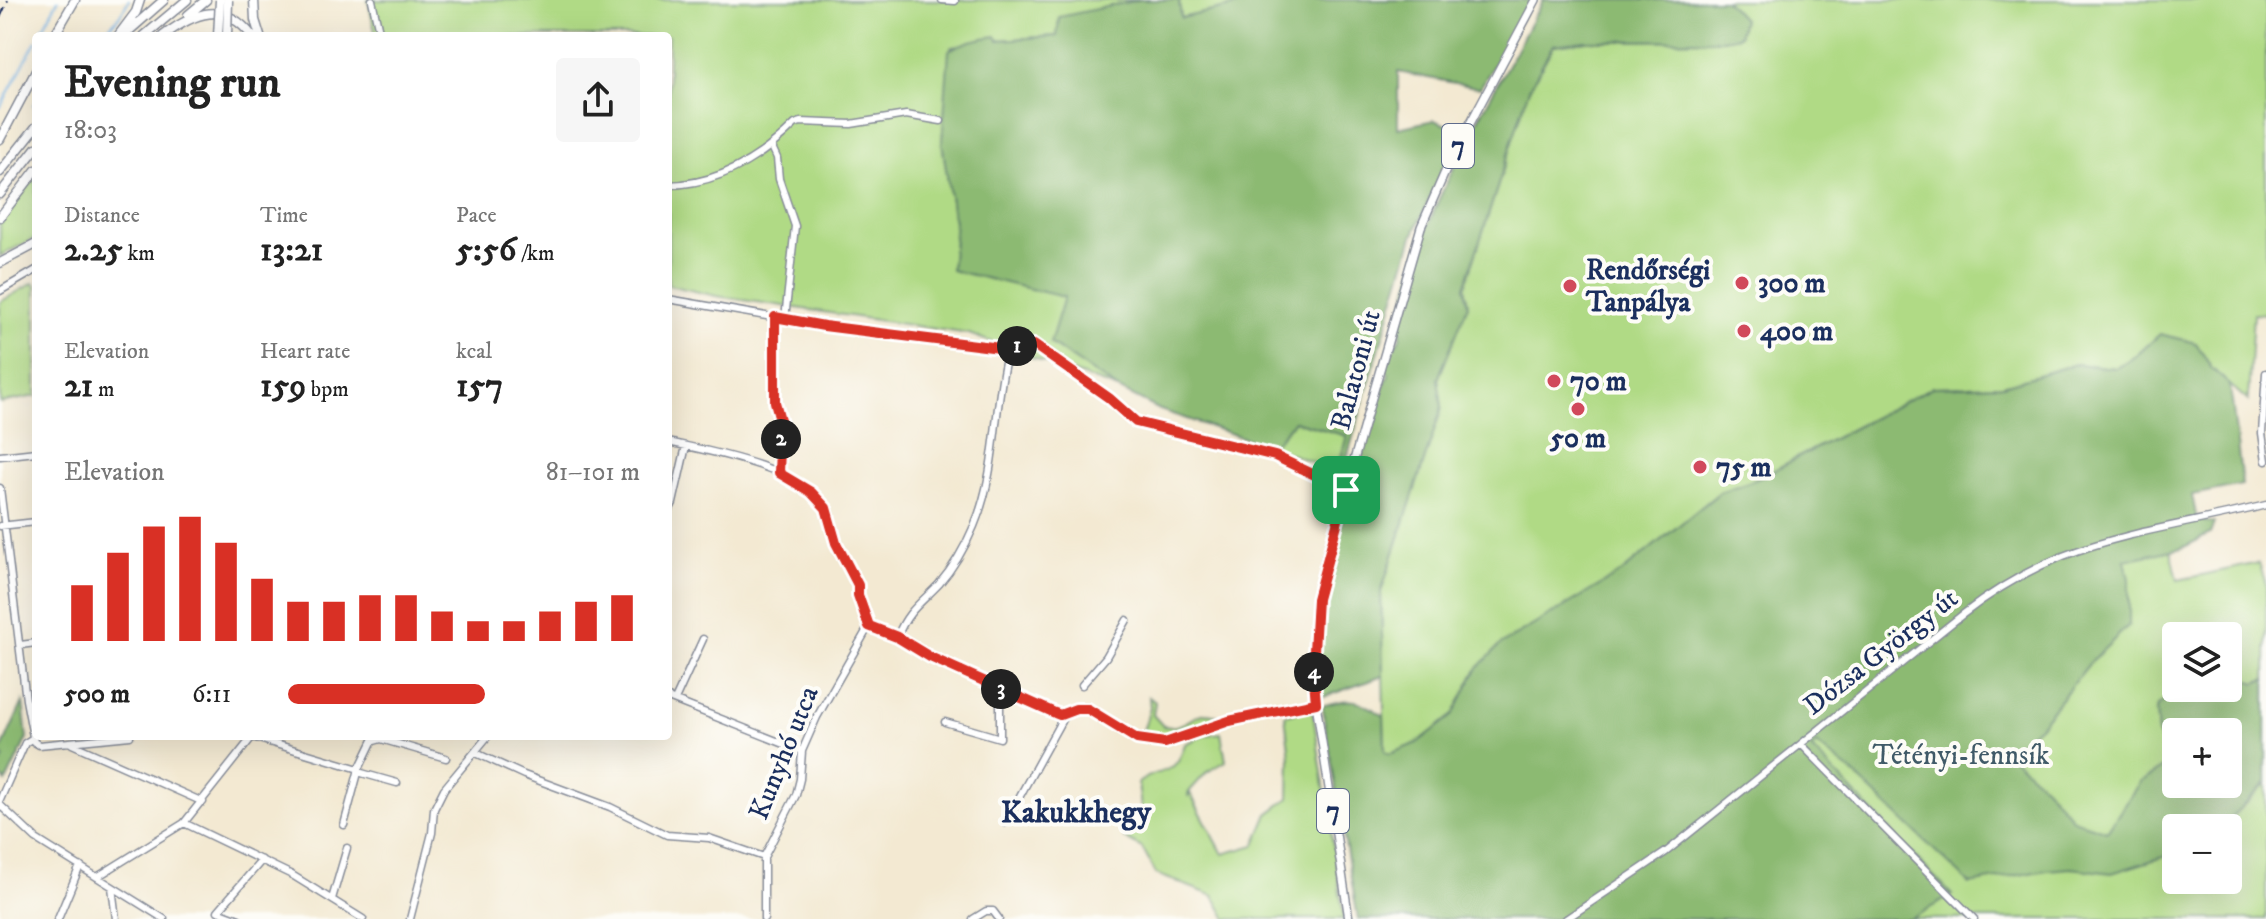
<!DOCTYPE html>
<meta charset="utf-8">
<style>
:root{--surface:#fff;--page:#f6f6f6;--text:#222;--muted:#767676;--accent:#d93025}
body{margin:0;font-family:"IM FELL DW Pica",serif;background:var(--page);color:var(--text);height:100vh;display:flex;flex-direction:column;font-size:30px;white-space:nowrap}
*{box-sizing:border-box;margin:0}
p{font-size:26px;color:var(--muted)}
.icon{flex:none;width:44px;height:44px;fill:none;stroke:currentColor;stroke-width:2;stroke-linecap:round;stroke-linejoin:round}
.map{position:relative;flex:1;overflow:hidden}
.details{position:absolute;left:32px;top:32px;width:640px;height:708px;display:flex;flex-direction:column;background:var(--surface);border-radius:8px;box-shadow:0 8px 32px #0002}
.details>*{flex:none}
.buttons{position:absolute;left:2162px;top:622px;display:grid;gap:16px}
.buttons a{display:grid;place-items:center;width:80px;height:80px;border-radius:8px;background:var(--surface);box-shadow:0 8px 32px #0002;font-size:40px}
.pin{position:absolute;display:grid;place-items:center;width:68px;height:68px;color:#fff;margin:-34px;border-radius:16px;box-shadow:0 4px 12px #0006}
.km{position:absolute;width:40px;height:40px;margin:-20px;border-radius:50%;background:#222;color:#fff;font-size:22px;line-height:40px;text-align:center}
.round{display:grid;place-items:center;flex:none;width:84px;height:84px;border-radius:8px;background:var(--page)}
.head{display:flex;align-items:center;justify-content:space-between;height:136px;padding:0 32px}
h1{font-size:44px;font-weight:800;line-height:60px}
.figures{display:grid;grid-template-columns:repeat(3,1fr);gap:12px;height:136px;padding:8px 32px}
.figures div{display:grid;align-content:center}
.figures b{font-size:34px;font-weight:800}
.figures small{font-size:22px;font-weight:400}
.figures p{font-size:22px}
.chart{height:224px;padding:16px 32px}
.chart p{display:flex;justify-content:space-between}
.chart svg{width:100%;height:144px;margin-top:8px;stroke:var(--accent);stroke-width:6}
ul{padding:0 32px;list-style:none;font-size:26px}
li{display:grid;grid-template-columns:128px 96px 1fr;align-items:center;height:60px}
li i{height:20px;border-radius:10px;background:var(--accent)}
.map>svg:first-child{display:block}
.green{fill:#b0da85;stroke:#668472;stroke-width:2;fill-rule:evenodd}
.forest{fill:#8cba72;stroke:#547468;stroke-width:2;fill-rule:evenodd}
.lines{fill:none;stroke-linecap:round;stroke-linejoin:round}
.stream{stroke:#71b1e5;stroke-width:2}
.minor-casing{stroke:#878c98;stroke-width:9}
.major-casing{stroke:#878c98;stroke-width:10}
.highway-casing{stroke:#878c98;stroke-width:11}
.minor{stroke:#fff;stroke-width:6}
.major{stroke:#fff;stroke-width:7}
.highway{stroke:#fff;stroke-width:8}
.rail{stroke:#1b2f5e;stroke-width:2;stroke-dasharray:12 6;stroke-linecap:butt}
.highway-bridge-casing{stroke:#878c98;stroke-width:11;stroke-linecap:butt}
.highway-bridge{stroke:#fff;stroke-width:8}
.route-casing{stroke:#fff;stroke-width:16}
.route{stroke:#d93025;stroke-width:10}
.poi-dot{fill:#d1495b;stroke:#fdfcf7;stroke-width:3}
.labels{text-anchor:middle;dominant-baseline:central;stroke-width:8;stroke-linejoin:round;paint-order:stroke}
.shield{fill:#fdfcf7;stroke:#5f6c8c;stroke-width:2}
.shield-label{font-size:26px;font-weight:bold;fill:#1b2f5e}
.poi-label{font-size:28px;font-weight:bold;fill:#1b2f5e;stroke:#fdfcf7;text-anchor:start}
.street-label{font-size:28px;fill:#1b2f5e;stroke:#fdfcf7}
.park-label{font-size:28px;fill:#405a68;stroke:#fdfcf7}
.neighbourhood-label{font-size:30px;font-weight:bold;fill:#1b2f5e;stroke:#fdfcf7}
</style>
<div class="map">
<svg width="2266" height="919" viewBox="0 0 2266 919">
<rect width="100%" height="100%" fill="#fdfcf7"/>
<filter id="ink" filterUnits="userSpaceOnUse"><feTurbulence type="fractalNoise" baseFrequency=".0125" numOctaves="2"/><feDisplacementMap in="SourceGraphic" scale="16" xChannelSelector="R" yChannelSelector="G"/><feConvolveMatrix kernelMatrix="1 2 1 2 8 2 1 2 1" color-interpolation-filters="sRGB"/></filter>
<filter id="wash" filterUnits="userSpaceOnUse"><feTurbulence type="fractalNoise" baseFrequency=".006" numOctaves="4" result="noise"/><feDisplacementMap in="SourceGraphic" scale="32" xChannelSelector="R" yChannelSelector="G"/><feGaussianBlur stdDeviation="1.8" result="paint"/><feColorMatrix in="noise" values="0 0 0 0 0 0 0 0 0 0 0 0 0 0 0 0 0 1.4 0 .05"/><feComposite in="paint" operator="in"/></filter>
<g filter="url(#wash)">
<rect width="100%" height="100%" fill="#f3e9d2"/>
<path class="green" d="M368 0H1138L1057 36 997 40 951 47 942 142 955 229 951 270 1065 297 1050 343 1118 389 969 334 716 296 668 285V36H376Z
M1179 0H1244L1245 4 1181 18Z
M1725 0H2266V314L2253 313 2248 401 2212 369 2196 343 2160 334 2137 355 2116 368 2076 364 2003 385 1932 387 1757 479 1720 492 1622 572 1477 669 1453 715 1417 743 1391 754 1385 752 1381 592 1442 407 1438 379 1468 305 1465 287 1529 89 1554 45 1586 41 1718 40 1739 36 1743 19Z
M36 176V238L0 256V224Z
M33 283 36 285V396L0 403V302Z
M1294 421 1347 436 1337 471 1271 447Z
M2171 550 2178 580 2259 563 2266 584V679L2256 683 2228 672V636H2176L2178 688 2156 708 2158 736 2175 761 2161 769 2176 784H2228L2266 765V919H1573L1816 744 1818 746 2069 557 2140 556ZM2176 828H2228V880H2176Z
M1149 697 1155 702 1153 715 1163 726C1190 731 1193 707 1216 715V722L1183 732 1169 740H1149L1143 731 1150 708Z
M1309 709 1313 713 1344 919H1227L1214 896 1156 874 1142 848 1124 838 1142 818 1138 783C1162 765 1175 779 1185 744L1205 735 1221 733 1226 761 1206 773 1188 793V797L1190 793 1223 854 1255 845 1268 814 1289 798 1290 758 1285 715Z"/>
<path class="forest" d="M1138 0H1179L1181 18 1244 4V0H1532L1480 88 1398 72V128L1434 120 1460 130 1413 236 1342 474 1337 471 1347 436 1294 421 1271 447 1160 410 1118 389 1050 343 1064 297 951 270 955 229 942 142 949 50C963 42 978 38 996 36L998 40 1057 36 1059 17Z
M1543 0H1725L1743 19 1739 36 1718 40 1586 41 1553 45 1529 89 1465 287 1468 305 1438 379 1442 407 1381 592 1383 676 1320 698 1317 650 1323 588 1378 395 1381 394 1389 374 1385 369C1386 364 1387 359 1389 355 1396 342 1405 338 1399 322L1421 242 1438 201 1467 140Z
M2160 334 2196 343 2212 369 2230 385 2242 485 2192 495 2197 520 2214 523 2210 534 2182 548 2125 560 2129 579V625L2089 664 2040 725 2008 753 2047 789 2073 820 2107 831 2139 783 2174 761 2158 736 2156 708 2178 688H2228V672L2256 683 2266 679V783L2220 828H2176V853L2112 873 2071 868 2047 870 1970 884 1854 774 1816 744 1811 748 1952 895 1911 919H1358L1322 706C1351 696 1359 699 1384 716L1385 751 1390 754 1417 743 1453 715 1477 669 1500 645 1622 572 1720 492 1757 479 1932 387 2003 385 2076 364 2116 368 2137 355ZM2176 732H2228V784H2176Z
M23 702 27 738 6 782 0 776V765L4 757 0 753Z"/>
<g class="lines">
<path class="stream" d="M39 36 58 0
M100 36 118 18 129 0
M33 105 36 102
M0 108 36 41"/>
</g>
</g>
<g filter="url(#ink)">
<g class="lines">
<defs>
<path id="minor" d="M372 0 380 36
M942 0 955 1
M772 147 777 158 779 179 795 226 785 319
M668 185C718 184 761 158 795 124L801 122 851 124 906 115 941 121
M0 291 36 270
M668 299 824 326 1008 349 1034 345 1109 398 1136 422 1275 456 1346 490
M775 317V402L781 423 779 473
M2266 373 2262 433 2266 461
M668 442C709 451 802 468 824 506 831 517 831 530 835 541 840 555 849 567 855 580 862 593 860 611 869 626L897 637 930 657 1060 715 1076 709H1088L1137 739 1165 743 1229 721 1316 703
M0 456 36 452
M0 488 26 700 34 742 39 745 130 736
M668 513 673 503 686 446
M0 526 36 522
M897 637C908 610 920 604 939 584 953 568 966 545 974 526 998 470 993 407 1008 349
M20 645 36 643
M1082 685 1106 657 1127 620
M668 698 802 751
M675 700 703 639
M945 722 1000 738V705L1003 690
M252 737 359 769
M374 741 381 739 446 758
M72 744 203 802
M1801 744 1974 919
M476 753 524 775 610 807 667 835 709 838 764 857 796 795 800 779 802 751 817 717 869 626
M358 772 397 783
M0 800 25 743 33 738
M0 805 36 839 164 919
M184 823 292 875 363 919
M1005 823 1065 714
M344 825 359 769 375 736
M764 857V919
M97 877 184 823 253 736
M112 887 116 919
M332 899 347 848
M58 919 80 866
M239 919 218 911 262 860
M410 919 432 833 434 809 444 789 488 736
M973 919 986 911H993L999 919
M1566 919 1666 852 1962 615C1993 591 2026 571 2063 556 2127 531 2199 522 2266 505"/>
<path id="major" d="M1349 919 1316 703C1312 654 1315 609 1325 561L1421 227 1449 163 1536 0"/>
<path id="highway" d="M254 0 255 20 260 36
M188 15 206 0
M54 36 75 0
M118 36 136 12 140 0
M123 36 164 0
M144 36 187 0
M163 36C195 12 224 0 252 36
M0 139 36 71
M0 172 36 127
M0 194 36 148
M0 217 36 170
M0 263 36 244"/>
</defs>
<use href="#minor" class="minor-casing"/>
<use href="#major" class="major-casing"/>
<use href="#highway" class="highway-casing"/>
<use href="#minor" class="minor"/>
<use href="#major" class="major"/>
<use href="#highway" class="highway"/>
<path class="rail" d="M0 18 8 0"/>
<defs>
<path id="highway-bridge" d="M218 36 220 0
M227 36 228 0"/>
</defs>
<use href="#highway-bridge" class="highway-bridge-casing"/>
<use href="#highway-bridge" class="highway-bridge"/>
</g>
</g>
<g class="lines" filter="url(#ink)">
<defs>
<path id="route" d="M775 317 824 326 1008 349 1034 345 1109 398 1136 422 1275 456 1346 490 1317 599 1313 668 1316 703 1229 721 1165 743 1137 739 1088 709H1076L1060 715 1055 713 930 657 897 637 869 626 858 595V585L836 543 826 508 811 492 779 473 781 423 775 402Z"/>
</defs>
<use href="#route" class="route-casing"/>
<use href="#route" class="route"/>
</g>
<g class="poi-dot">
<circle cx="1742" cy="283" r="8"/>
<circle cx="1570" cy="286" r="8"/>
<circle cx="1744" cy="331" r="8"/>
<circle cx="1554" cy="381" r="8"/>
<circle cx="1578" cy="409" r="8"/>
<circle cx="1700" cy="467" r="8"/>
</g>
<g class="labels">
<g class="shield">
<rect x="1442" y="124" width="32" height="44" rx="6"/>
<rect x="1317" y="789" width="32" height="44" rx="6"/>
</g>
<g class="shield-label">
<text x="1458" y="146">7</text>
<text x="1333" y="811">7</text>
</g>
<g class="poi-label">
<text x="1586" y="270">Rendőrségi<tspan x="1586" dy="32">Tanpálya</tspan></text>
<text x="1758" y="283">300 m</text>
<text x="1760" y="331">400 m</text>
<text x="1570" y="381">70 m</text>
<text x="1578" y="438" text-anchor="middle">50 m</text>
<text x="1716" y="467">75 m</text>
</g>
<g class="street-label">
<text transform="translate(1356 370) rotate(-75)">Balatoni út</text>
<text transform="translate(1881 652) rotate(-38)">Dózsa György út</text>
<text transform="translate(784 753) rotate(-68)">Kunyhó utca</text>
</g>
<g class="park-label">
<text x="1961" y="755">Tétényi-fennsík</text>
</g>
<g class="neighbourhood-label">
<text x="1076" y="813">Kakukkhegy</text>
</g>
</g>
</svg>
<div class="buttons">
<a><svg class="icon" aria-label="layers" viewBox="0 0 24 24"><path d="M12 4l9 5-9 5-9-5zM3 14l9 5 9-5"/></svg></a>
<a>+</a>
<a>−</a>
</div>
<div class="pin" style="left:1346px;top:490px;background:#1e9e55"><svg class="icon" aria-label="arrive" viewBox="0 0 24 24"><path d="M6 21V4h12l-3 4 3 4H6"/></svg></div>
<b class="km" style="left:1017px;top:346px">1</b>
<b class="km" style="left:781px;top:439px">2</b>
<b class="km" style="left:1001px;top:689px">3</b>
<b class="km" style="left:1314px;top:672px">4</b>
<section class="details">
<div class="head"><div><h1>Evening run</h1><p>18:03</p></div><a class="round"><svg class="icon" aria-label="share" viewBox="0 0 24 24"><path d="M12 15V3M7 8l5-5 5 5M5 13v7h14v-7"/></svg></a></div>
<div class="figures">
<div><p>Distance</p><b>2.25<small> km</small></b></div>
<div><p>Time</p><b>13:21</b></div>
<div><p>Pace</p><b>5:56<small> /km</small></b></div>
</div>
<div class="figures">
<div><p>Elevation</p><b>21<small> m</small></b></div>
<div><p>Heart rate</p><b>159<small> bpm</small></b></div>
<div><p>kcal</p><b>157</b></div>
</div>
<div class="chart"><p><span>Elevation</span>81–101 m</p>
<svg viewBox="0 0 160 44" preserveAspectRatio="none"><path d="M5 44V27M15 44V17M25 44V9M35 44V6M45 44V14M55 44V25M65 44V32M75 44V32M85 44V30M95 44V30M105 44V35M115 44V38M125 44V38M135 44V35M145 44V32M155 44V30"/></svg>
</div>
<ul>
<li><b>500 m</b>6:11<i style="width:56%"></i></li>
</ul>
</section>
</div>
